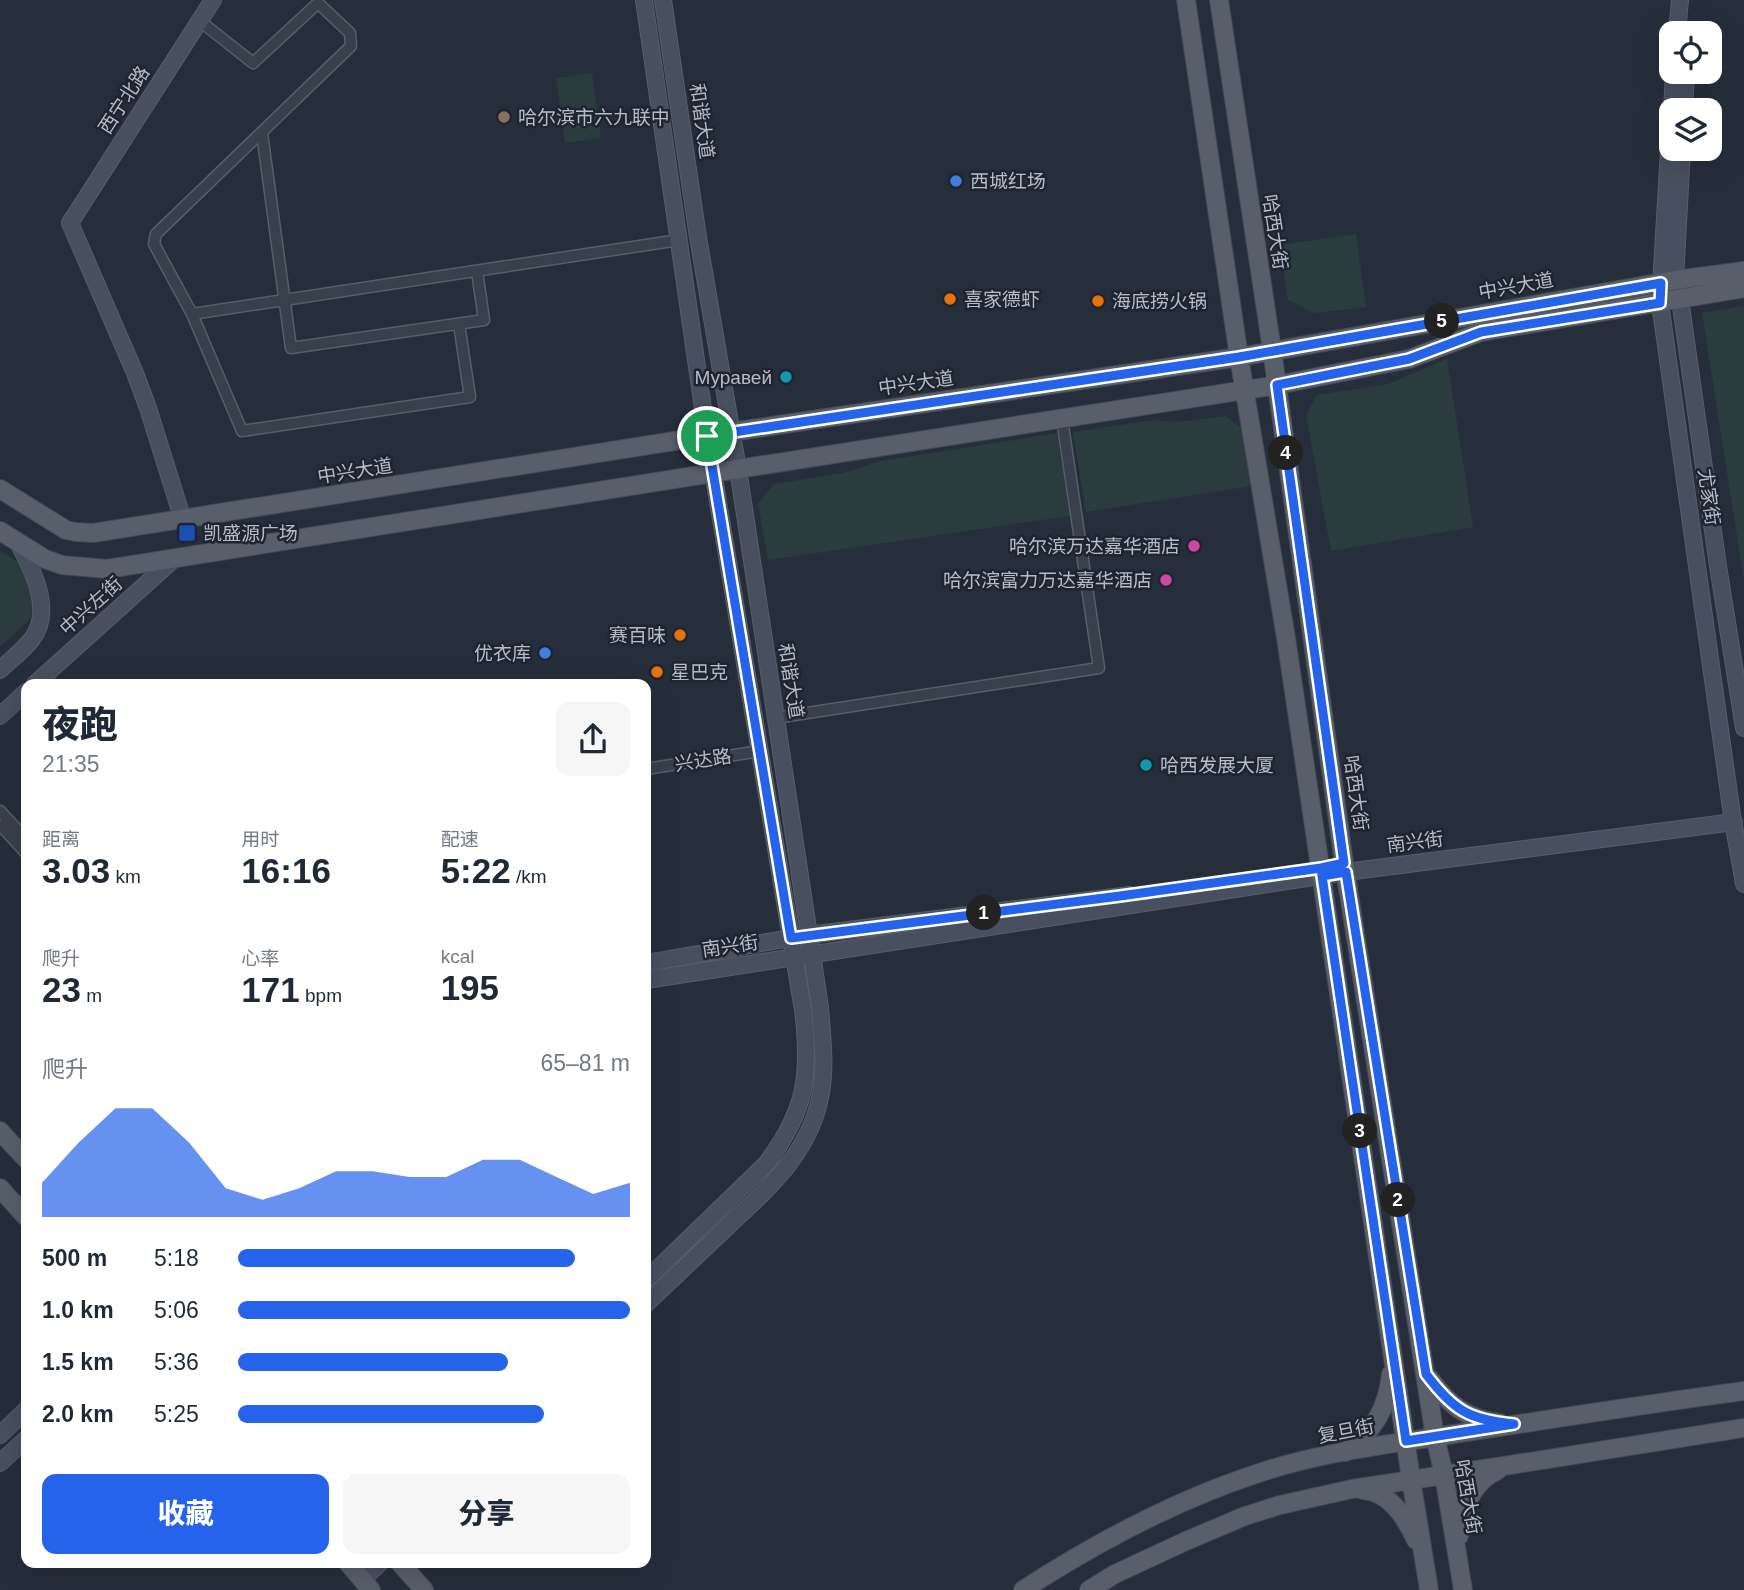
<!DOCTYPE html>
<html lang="zh">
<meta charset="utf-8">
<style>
:root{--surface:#fff;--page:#f6f6f7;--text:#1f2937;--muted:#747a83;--accent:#2563eb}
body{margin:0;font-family:Helvetica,"Noto Sans SC",sans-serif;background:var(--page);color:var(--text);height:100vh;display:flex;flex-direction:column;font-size:26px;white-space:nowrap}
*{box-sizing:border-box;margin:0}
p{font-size:23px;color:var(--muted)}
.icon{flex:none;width:38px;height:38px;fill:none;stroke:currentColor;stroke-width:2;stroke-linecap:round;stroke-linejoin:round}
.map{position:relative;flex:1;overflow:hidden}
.details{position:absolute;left:21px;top:679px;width:630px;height:889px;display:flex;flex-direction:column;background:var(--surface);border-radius:14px;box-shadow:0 7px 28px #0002}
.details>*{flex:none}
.fabs{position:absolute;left:1659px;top:21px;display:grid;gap:14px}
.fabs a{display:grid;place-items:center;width:63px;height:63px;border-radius:14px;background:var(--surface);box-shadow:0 7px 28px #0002;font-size:35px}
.pin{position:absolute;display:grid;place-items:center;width:60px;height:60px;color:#fff;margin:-30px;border:4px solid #fff;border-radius:50%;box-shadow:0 2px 7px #0007}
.km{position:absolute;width:35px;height:35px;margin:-18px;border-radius:50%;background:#222;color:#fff;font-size:19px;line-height:35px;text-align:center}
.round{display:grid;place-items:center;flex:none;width:74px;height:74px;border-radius:14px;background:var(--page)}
.headline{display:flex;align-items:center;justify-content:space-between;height:119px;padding:0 21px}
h1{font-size:38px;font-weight:800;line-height:52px}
.metrics{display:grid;grid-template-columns:repeat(3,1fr);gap:10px;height:119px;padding:7px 21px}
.metrics div{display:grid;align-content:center}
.metrics b{font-size:35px;font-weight:800}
.metrics small{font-size:19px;font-weight:400}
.metrics p{font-size:19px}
.chart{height:196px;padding:14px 21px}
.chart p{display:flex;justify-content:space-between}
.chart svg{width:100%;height:126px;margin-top:7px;fill:var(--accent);opacity:.7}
.primary-button{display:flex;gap:14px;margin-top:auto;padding:14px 21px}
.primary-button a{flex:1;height:80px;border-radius:14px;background:var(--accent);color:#fff;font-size:28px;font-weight:800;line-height:80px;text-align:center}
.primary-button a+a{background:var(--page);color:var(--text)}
ul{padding:0 21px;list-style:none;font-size:23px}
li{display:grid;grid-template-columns:112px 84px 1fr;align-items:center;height:52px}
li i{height:18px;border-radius:9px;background:var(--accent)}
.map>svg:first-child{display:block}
.green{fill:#2b3c3e}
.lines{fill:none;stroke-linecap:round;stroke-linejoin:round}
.street-casing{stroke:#585e69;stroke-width:13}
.secondary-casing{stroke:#585e69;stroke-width:18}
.primary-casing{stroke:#434954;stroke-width:20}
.street{stroke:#3a404b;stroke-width:10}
.secondary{stroke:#484f5e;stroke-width:16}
.primary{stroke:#585f6b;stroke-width:18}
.route-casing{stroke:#fff;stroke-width:14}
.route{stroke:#2563eb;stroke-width:9}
.education-dot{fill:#8d6e63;stroke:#1f2530;stroke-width:2.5}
.shop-dot{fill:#3f7fe0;stroke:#1f2530;stroke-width:2.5}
.food-dot{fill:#e8710a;stroke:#1f2530;stroke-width:2.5}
.culture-dot{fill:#0f9aa8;stroke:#1f2530;stroke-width:2.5}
.transit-dot{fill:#1a4fb4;stroke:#1f2530;stroke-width:2.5}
.hotel-dot{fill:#d1479c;stroke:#1f2530;stroke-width:2.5}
.labels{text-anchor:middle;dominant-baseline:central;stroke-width:5;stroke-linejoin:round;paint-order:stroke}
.street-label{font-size:19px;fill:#b6bbc6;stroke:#1f2530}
.poi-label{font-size:19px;fill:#b6bbc6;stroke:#1f2530;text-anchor:start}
</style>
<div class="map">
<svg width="1744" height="1590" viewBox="0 0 1744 1590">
<rect width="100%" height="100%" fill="#262e3b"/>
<path class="green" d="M592 73 601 138 565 143 556 78Z
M1356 234 1366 307 1314 313 1288 300 1280 245Z
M1744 306V581L1702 313Z
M1447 359 1473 527 1331 551 1306 415 1317 395 1388 384Z
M1226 416 1242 429 1251 486 1086 512 1073 432 1154 420 1177 422Z
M1057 433 1070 516 768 560 758 503 774 484 843 473 881 461Z
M0 551 20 563 30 577 33 604 30 619 0 647Z"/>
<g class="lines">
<defs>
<path id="street" d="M200 21 253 63 318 3 350 33 351 46 156 234 154 244 192 314 679 240
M262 133 291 348 484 320 477 271
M192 314 242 431 470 397 459 324
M775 718 1099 668 1062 419
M646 769 760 751
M0 811 26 839
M0 825 26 853"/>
<path id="secondary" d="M644 0 707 436 803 1010C811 1075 806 1111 766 1164L646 1280
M1677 33 1680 0
M1672 110 1674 72
M1684 110 1686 72
M1671 115 1660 303 1732 815 1744 884
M1682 149 1675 280 1680 299 1718 566 1744 728
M183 520 148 408 135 373 70 223 213 0
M0 670C10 660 23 651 32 639 54 610 32 568 17 541
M35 684 175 558
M0 716 26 692
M646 963 808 935 1130 895
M646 980 1346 872 1734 822
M646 1304C672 1279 698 1255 724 1230 767 1189 810 1155 821 1093 826 1064 822 1035 820 1007L738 469 698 237 663 0
M0 1435 26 1410
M0 1463 26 1439
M362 1580 380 1563"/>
<path id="primary" d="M1186 0 1239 357 1286 638 1411 1479 1429 1590
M1219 0 1272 350 1344 863 1435 1437 1444 1475 1463 1590
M0 489 66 530 76 532 93 533 731 432 1239 357 1675 280 1744 271
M0 531 45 559 62 565 107 569 738 469 1277 385 1409 359 1481 332 1744 288
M0 1131 26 1159
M0 1188 26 1217
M1429 1378C1448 1404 1467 1420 1500 1423
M1345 1452C1374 1430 1387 1410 1391 1374
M1363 1490C1390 1492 1405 1517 1416 1540
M1459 1536C1463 1509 1471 1482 1498 1470
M348 1563 371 1590
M400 1563 424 1590
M1023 1590C1097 1542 1176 1500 1259 1473 1315 1454 1377 1446 1435 1437 1538 1421 1641 1405 1744 1391
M1089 1590 1115 1574 1186 1541 1245 1516 1280 1505 1352 1489 1510 1465 1744 1428"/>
</defs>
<use href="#street" class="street-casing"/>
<use href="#secondary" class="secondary-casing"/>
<use href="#primary" class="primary-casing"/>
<use href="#street" class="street"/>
<use href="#secondary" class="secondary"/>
<use href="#primary" class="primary"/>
</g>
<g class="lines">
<defs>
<path id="route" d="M707 436 791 938 1120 896 1321 868 1322 876 1346 872 1426 1374C1453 1410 1469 1420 1514 1424L1406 1441 1322 876 1321 868 1344 863 1277 385 1409 359 1481 332 1660 303 1661 283 1239 357 707 436"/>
</defs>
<use href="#route" class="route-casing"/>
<use href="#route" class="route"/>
</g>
<circle class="education-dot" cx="504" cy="117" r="7"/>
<g class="shop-dot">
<circle cx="956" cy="181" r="7"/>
<circle cx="545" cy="653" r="7"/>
</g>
<g class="food-dot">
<circle cx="950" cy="299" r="7"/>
<circle cx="1098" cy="301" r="7"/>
<circle cx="680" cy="635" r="7"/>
<circle cx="657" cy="672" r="7"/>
</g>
<g class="culture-dot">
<circle cx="786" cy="377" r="7"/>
<circle cx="1146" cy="765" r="7"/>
</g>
<rect class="transit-dot" x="178" y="524" width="18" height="18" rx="3.5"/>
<g class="hotel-dot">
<circle cx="1194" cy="546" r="7"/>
<circle cx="1166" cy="580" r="7"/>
</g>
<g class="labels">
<g class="street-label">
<text transform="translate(124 100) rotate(-57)">西宁北路</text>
<text transform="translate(702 121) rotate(82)">和谐大道</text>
<text transform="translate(1275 232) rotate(81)">哈西大街</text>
<text transform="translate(1516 286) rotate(-10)">中兴大道</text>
<text transform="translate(916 383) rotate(-8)">中兴大道</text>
<text transform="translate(355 471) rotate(-9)">中兴大道</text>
<text transform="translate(1709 497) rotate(82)">尤家街</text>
<text transform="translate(91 606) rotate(-42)">中兴左街</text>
<text transform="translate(791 681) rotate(81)">和谐大道</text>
<text transform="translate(703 760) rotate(-9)">兴达路</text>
<text transform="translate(1356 793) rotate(82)">哈西大街</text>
<text transform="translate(1415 842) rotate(-7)">南兴街</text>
<text transform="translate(730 946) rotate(-8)">南兴街</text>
<text transform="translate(1346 1431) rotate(-11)">复旦街</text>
<text transform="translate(1468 1497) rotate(80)">哈西大街</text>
</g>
<g class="poi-label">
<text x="518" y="117">哈尔滨市六九联中</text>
<text x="970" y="181">西城红场</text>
<text x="964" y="299">喜家德虾</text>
<text x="1112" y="301">海底捞火锅</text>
<text x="772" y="377" text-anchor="end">Муравей</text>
<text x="203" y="533">凯盛源广场</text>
<text x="1180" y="546" text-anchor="end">哈尔滨万达嘉华酒店</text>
<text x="1152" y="580" text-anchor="end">哈尔滨富力万达嘉华酒店</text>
<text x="666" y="635" text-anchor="end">赛百味</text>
<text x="531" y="653" text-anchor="end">优衣库</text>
<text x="671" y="672">星巴克</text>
<text x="1160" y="765">哈西发展大厦</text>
</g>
</g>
</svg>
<div class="fabs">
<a><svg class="icon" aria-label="locate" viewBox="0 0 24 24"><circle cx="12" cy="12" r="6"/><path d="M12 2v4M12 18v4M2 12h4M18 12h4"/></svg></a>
<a><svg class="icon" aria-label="layers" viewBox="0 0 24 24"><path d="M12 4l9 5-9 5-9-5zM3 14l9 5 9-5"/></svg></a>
</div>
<div class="pin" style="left:707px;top:436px;background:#1e9e55"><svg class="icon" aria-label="arrive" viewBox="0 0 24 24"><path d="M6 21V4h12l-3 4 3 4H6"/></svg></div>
<b class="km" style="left:984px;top:913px">1</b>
<b class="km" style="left:1398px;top:1200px">2</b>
<b class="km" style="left:1360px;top:1131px">3</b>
<b class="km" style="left:1286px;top:453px">4</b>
<b class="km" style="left:1442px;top:321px">5</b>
<section class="details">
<div class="headline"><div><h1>夜跑</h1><p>21:35</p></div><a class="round"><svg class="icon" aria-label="share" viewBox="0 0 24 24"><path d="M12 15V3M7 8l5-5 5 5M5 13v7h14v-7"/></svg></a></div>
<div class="metrics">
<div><p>距离</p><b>3.03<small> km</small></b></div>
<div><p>用时</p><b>16:16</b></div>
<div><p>配速</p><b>5:22<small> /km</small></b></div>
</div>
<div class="metrics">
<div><p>爬升</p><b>23<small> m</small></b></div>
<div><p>心率</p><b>171<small> bpm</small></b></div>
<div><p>kcal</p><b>195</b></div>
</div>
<div class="chart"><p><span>爬升</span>65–81 m</p>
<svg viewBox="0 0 160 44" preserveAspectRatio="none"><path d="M0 44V32L10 18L20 6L30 6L40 18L50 34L60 38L70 34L80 28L90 28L100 30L110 30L120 24L130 24L140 30L150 36L160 32V44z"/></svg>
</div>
<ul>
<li><b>500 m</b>5:18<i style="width:86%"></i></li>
<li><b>1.0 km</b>5:06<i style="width:100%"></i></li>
<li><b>1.5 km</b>5:36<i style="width:69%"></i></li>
<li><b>2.0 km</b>5:25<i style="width:78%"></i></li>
</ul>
<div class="primary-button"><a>收藏</a><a>分享</a></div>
</section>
</div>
